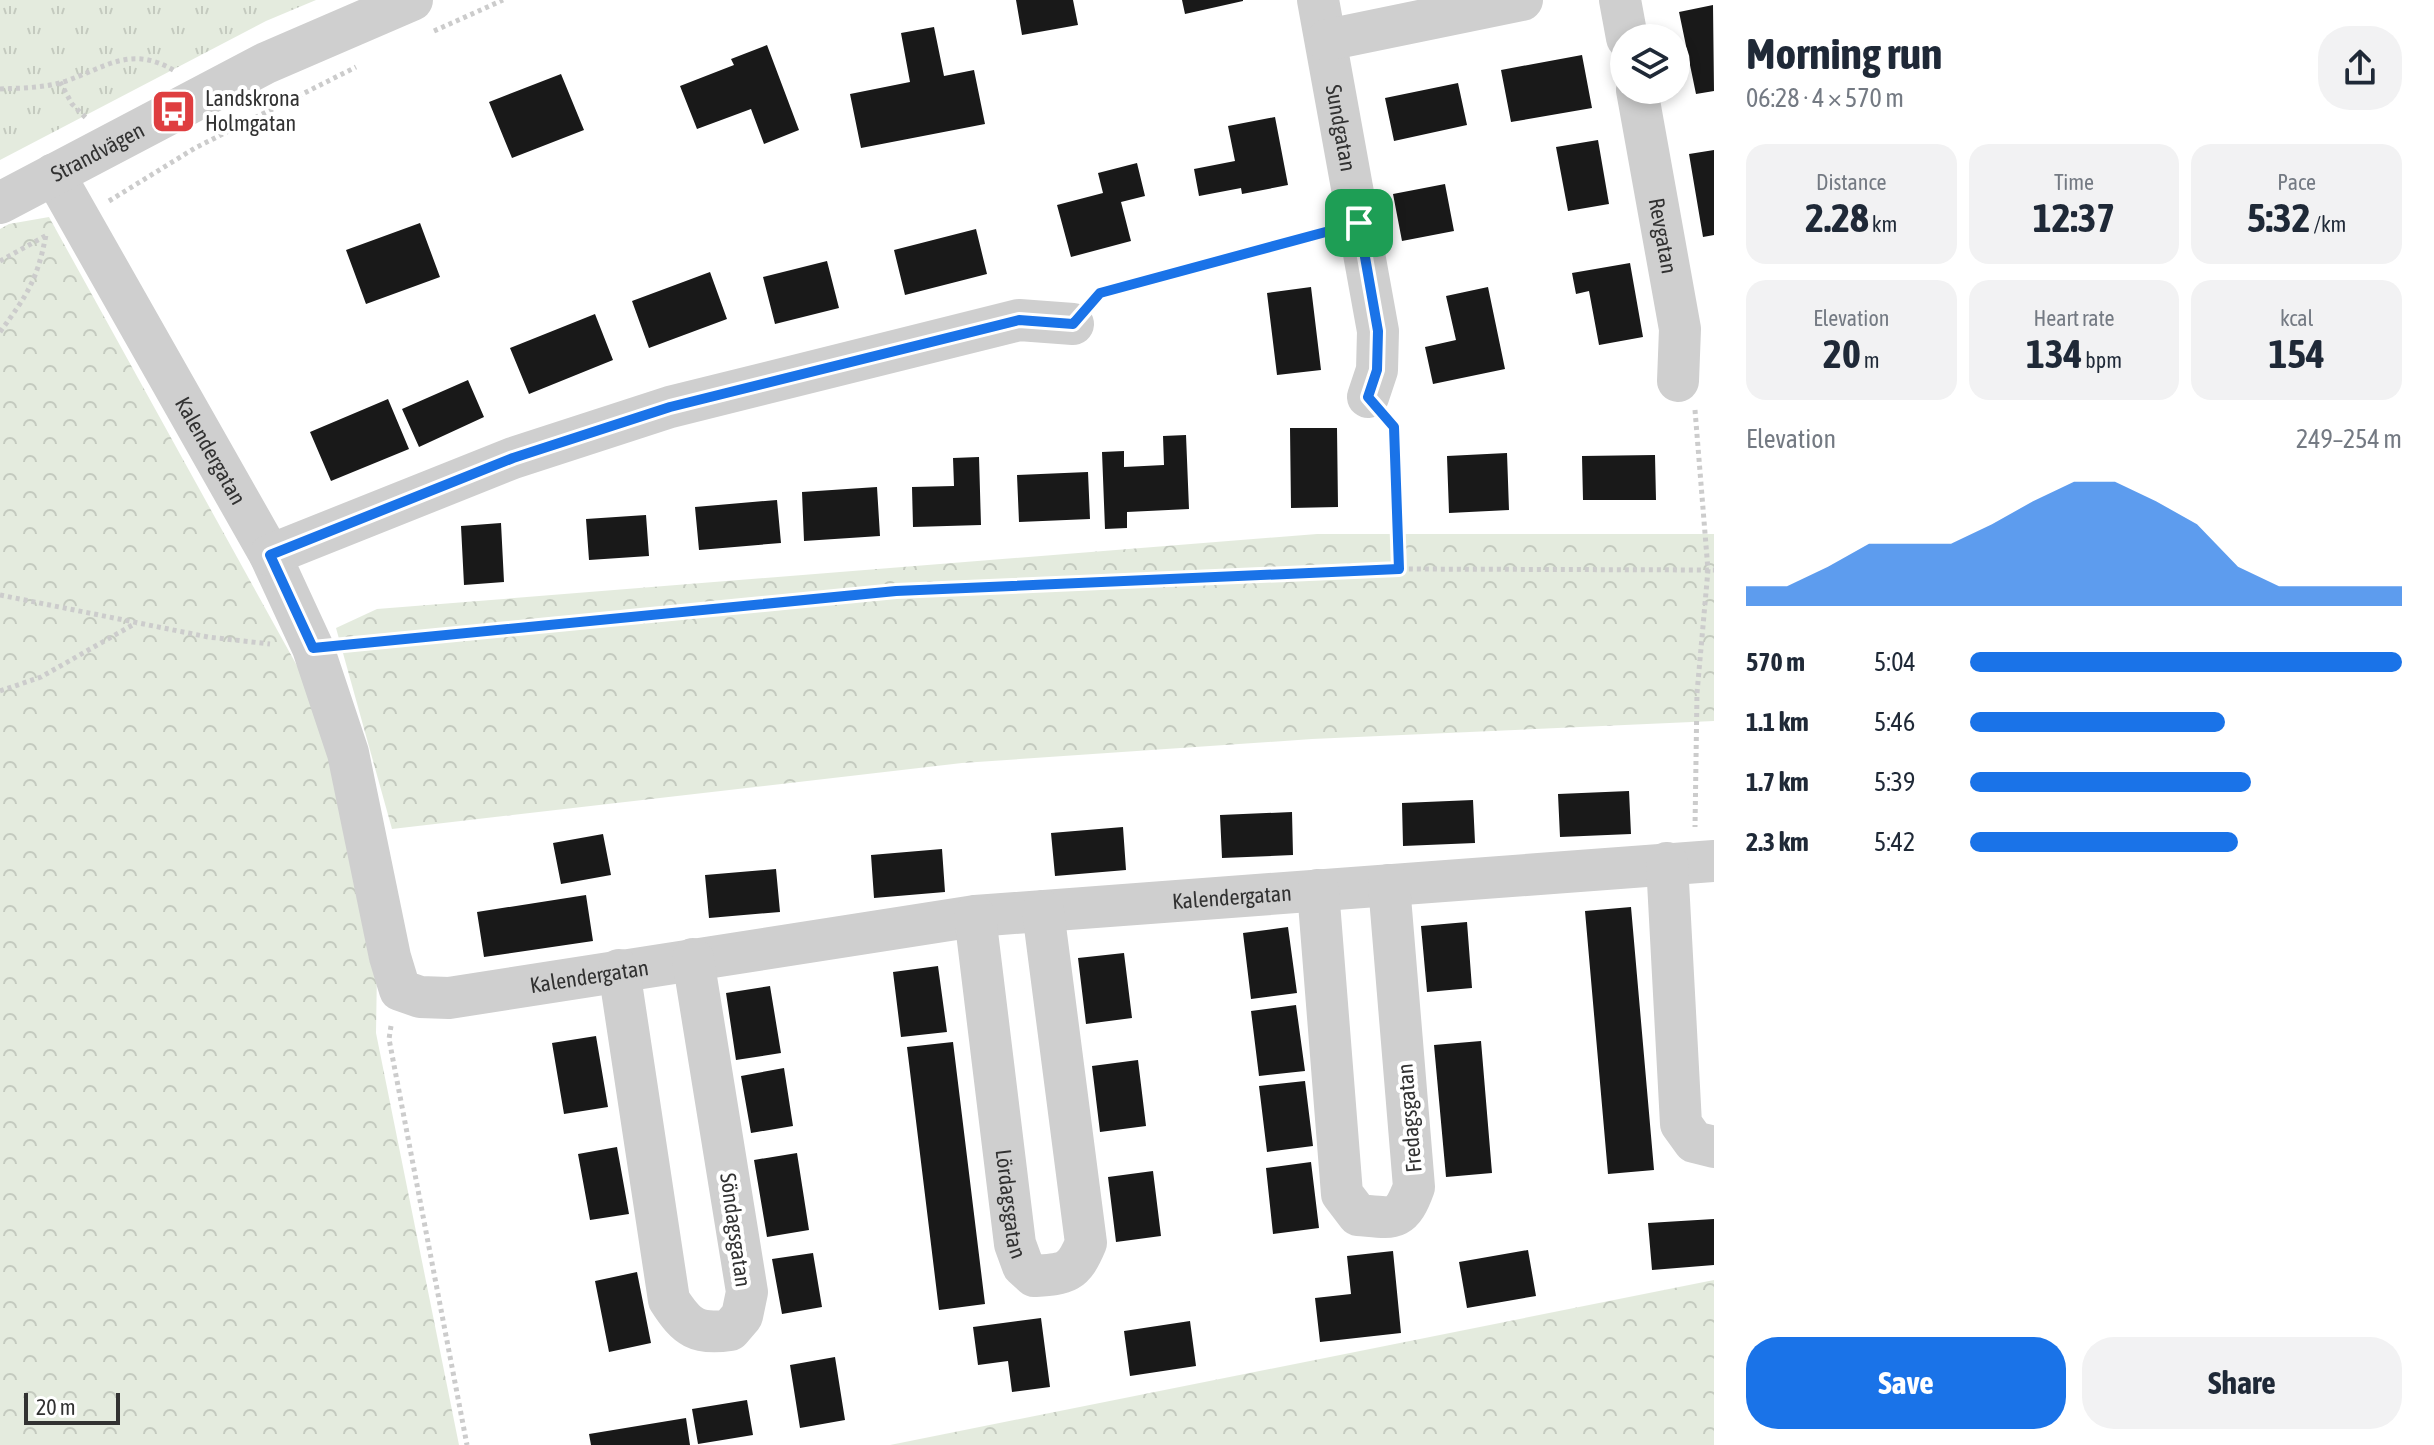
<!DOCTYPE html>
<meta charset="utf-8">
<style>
:root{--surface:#fff;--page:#f2f2f3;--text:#1f2937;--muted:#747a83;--accent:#1a73e8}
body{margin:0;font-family:"Asap Condensed",sans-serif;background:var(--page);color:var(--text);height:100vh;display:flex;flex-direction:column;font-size:30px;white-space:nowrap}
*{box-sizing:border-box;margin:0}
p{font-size:26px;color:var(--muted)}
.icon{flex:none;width:44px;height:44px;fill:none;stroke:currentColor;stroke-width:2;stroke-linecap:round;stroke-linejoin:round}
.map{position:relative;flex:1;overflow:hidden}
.sheet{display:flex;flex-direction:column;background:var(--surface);width:720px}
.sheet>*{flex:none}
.fabs{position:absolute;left:1610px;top:24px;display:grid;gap:16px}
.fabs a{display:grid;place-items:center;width:80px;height:80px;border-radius:50%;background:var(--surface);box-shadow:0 4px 12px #0003;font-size:40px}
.scale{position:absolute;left:24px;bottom:20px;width:96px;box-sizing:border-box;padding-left:8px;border:4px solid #323232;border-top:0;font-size:22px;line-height:28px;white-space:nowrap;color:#323232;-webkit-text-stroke:6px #fff;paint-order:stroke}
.pin{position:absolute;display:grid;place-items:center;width:68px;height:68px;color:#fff;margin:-34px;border-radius:16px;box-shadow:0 4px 12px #0006}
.round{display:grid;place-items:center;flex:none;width:84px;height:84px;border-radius:32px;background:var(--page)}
.head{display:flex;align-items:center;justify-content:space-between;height:136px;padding:0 32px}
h1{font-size:44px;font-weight:700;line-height:60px}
.metrics{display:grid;grid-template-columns:repeat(3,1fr);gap:12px;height:136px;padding:8px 32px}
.metrics div{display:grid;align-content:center;border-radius:20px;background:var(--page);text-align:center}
.metrics b{font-size:40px;font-weight:700}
.metrics small{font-size:22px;font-weight:400}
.metrics p{font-size:22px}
.chart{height:224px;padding:16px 32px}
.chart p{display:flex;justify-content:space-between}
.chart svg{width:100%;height:144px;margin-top:8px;fill:var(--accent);opacity:.7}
.primary-button{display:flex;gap:16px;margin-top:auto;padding:16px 32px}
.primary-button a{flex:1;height:92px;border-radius:32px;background:var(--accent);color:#fff;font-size:32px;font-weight:700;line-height:92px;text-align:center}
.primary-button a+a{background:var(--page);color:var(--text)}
ul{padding:0 32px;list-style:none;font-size:26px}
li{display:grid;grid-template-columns:128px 96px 1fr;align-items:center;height:60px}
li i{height:20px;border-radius:10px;background:var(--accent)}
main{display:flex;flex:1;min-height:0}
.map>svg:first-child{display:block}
.grass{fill:url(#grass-tufts)}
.park{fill:url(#park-crowns)}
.building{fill:#191919}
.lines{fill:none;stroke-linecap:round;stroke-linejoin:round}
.path{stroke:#ccc;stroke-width:5;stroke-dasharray:4 4;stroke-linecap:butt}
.minor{stroke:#cfcfcf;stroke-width:42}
.route-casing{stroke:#fff;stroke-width:16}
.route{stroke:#1a73e8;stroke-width:10}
.labels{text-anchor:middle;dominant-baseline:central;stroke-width:8;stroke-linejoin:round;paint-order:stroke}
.poi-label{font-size:22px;fill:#323232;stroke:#fff;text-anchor:start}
.street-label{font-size:22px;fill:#323232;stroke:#fff}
</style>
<main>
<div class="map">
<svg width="1714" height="1445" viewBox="0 0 1714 1445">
<defs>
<pattern id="grass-tufts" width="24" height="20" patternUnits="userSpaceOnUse" patternTransform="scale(2)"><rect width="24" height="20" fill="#e4ebde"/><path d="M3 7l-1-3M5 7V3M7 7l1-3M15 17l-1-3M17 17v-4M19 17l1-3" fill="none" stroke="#c4cabf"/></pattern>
<pattern id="park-crowns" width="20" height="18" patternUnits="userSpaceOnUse" patternTransform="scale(2)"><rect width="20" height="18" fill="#e4ebde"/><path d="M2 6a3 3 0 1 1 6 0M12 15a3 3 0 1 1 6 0" fill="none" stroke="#c4cabf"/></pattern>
</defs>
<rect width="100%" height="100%" fill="#fff"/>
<path class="grass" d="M0 0H316L266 21 0 160Z"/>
<path class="park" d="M49 217 306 682 335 756 377 970 376 1033 459 1445H0V229L9 224Z
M1317 534H1714V721L1312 739 962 763 392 829 336 628 377 609Z
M1714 1280V1445H890Z"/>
<path class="building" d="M1016 0H1073L1078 25 1022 35Z
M1182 0H1243V1L1185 14Z
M1713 5 1714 91 1696 94 1679 12Z
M934 27 944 76 974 70 985 124 861 148 850 94 910 82 901 33Z
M767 45 799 130 764 144 751 109 697 129 680 86 734 65 731 59Z
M1582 55 1592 108 1511 122 1501 70Z
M561 74 584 130 512 158 489 102Z
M1458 83 1467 125 1394 141 1385 98Z
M1275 117 1288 185 1242 194 1241 188 1199 196 1194 169 1235 161 1228 126Z
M1598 140 1609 204 1568 211 1556 147Z
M1714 150V235L1703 237 1689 154Z
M1137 163 1145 196 1121 202 1131 241 1071 257 1057 205 1103 193 1098 173Z
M1445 184 1454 231 1402 241 1393 194Z
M420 223 440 277 366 304 346 250Z
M976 229 987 274 905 295 894 250Z
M827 261 839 308 775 324 763 277Z
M1630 263 1643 337 1599 345 1589 291 1576 294 1572 273Z
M710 272 727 319 649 348 632 301Z
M1311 287 1321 370 1277 375 1267 293Z
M1488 287 1505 369 1433 384 1425 347 1456 340 1446 296Z
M595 314 613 360 529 394 510 348Z
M468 380 484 417 419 447 402 409Z
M388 399 409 449 331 481 310 432Z
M1290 428H1337L1338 507 1291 508Z
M1186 435 1189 509 1127 512V528L1105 529 1102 452 1124 451V467L1164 465 1163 436Z
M1507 453 1509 510 1449 513 1447 456Z
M1655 455 1656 500H1583L1582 456Z
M979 457 981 525 913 527 912 487 954 486 953 458Z
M1088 472 1090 519 1019 522 1017 475Z
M877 487 880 536 804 541 802 492Z
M777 500 781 543 699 550 695 507Z
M646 515 649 556 589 560 586 519Z
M501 523 504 582 464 585 461 526Z
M1629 791 1631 834 1560 837 1558 794Z
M1473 800 1475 843 1403 846 1402 803Z
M1292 812 1293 855 1222 858 1220 815Z
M1123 827 1126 870 1055 876 1051 833Z
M603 834 611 875 561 884 553 843Z
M942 849 945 892 874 898 871 855Z
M776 869 780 912 709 918 705 875Z
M586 895 593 941 484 957 477 912Z
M1631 907 1654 1170 1608 1174 1585 911Z
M1467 922 1472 988 1427 992 1421 926Z
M1288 927 1297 993 1251 999 1243 933Z
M1124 953 1132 1018 1086 1024 1078 958Z
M938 966 947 1032 901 1037 893 972Z
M770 986 781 1053 736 1060 726 993Z
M1296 1005 1305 1071 1259 1076 1251 1011Z
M596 1036 608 1107 564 1114 552 1043Z
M1481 1041 1492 1173 1446 1177 1434 1045Z
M953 1042 985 1304 939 1310 907 1047Z
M1138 1060 1146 1126 1100 1132 1092 1066Z
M784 1068 793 1126 751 1133 741 1076Z
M1305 1081 1313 1146 1267 1152 1259 1086Z
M617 1147 629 1214 590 1220 578 1154Z
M797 1153 809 1230 767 1237 754 1160Z
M1311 1162 1319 1228 1273 1234 1266 1168Z
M1153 1171 1161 1236 1116 1242 1108 1177Z
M1714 1219V1265L1652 1270 1648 1223Z
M1528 1250 1536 1296 1467 1308 1459 1262Z
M1393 1251 1401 1333 1320 1342 1315 1298 1351 1294 1347 1256Z
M813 1253 822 1307 782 1314 772 1259Z
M637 1272 651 1343 609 1352 595 1281Z
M1041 1318 1050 1387 1012 1392 1008 1361 978 1365 973 1327Z
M1190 1321 1196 1366 1130 1376 1124 1331Z
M835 1357 845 1420 800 1428 790 1365Z
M747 1400 753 1435 698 1444 692 1409Z
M686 1418 690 1445H591L589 1434Z"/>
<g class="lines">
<path class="path" d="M434 31 503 0
M60 82 72 104 86 118
M0 89C21 88 43 88 63 82 106 68 130 44 175 71
M109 201 195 148 356 67
M0 261 47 235
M1095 299 1100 293 1323 233
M0 332C27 295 37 281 46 235
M1695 410 1708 570 1697 693 1695 827
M1390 423 1394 427 1399 569
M0 595 208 637 270 644
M348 645 896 591 1081 581 1399 569 1714 570
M0 691 41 677 136 623
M391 1026 389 1039 467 1445"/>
<g class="minor">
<path id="s1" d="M1318 0 1378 331 1377 370 1368 397"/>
<path d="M1620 0 1627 38"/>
<path d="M1327 40 1522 0"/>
<path id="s2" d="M1637 90 1680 329 1678 381"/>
<path id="s3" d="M54 174 270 555 313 648 348 753 390 957 400 990 420 997 449 998 975 916 1714 861"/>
<path id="s4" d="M0 203 266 63 412 0"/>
<path d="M270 555 513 458 670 407 1019 320 1073 324"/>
<path d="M1667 863 1681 1124 1694 1142 1714 1147"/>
<path d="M1318 890 1342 1194 1358 1215C1393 1218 1401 1223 1414 1187L1389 885"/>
<path id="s5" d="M975 916 1015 1244 1023 1266 1034 1276C1066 1274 1073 1274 1086 1243L1043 911"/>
<path d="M619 970 669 1300C687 1328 697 1335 730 1330L742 1316 747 1292 693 959"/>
</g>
</g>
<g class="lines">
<defs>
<path id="route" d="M1359 223 1378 331 1377 370 1368 397 1394 427 1399 569 896 591 313 648 270 555 513 458 670 407 1019 320 1073 324 1100 293Z"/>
</defs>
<use href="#route" class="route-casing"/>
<use href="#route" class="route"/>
</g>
<defs>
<symbol id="bus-square" viewBox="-11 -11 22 22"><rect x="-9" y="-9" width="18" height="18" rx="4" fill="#df3e40" stroke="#fff"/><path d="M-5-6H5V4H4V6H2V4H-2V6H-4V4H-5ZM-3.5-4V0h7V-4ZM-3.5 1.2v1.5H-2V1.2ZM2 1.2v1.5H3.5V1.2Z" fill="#fff"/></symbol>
</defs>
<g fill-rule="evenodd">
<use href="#bus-square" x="148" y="86" width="51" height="51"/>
</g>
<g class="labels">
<g class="poi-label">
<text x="205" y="98">Landskrona<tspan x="205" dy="25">Holmgatan</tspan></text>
</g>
<g class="street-label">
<text stroke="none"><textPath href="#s1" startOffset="130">Sundgatan</textPath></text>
<text stroke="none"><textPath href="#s4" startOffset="110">Strandvägen</textPath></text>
<text stroke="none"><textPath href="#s2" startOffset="148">Revgatan</textPath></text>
<text stroke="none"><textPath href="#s3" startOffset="318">Kalendergatan</textPath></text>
<text stroke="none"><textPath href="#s3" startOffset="1734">Kalendergatan</textPath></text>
<text stroke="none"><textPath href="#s3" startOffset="1086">Kalendergatan</textPath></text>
<text transform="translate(1409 1118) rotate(-95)">Fredagsgatan</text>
<text stroke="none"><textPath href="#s5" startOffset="290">Lördagsgatan</textPath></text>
<text transform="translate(736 1230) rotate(82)">Söndagsgatan</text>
</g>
</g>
</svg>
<div class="fabs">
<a><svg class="icon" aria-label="layers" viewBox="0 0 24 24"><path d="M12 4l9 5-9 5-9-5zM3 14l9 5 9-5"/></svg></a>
</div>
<div class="scale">20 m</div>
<div class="pin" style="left:1359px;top:223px;background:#1e9e55"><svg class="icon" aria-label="arrive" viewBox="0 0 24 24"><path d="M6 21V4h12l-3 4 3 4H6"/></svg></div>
</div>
<section class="sheet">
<div class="head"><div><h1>Morning run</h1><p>06:28 · 4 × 570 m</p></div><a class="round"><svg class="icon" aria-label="share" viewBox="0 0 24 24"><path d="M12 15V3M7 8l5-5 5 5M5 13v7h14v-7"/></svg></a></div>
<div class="metrics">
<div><p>Distance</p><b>2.28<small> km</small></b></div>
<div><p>Time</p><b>12:37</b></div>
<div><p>Pace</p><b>5:32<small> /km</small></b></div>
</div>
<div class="metrics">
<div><p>Elevation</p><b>20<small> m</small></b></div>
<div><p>Heart rate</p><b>134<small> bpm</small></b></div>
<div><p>kcal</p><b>154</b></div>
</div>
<div class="chart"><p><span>Elevation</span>249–254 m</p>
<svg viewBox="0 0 160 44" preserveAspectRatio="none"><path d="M0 44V38L10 38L20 32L30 25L40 25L50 25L60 19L70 12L80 6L90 6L100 12L110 19L120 32L130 38L140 38L150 38L160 38V44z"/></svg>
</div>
<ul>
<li><b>570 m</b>5:04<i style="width:100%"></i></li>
<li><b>1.1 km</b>5:46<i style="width:59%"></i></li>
<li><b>1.7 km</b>5:39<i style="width:65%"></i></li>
<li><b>2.3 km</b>5:42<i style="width:62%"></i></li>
</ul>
<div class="primary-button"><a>Save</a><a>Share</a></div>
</section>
</main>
